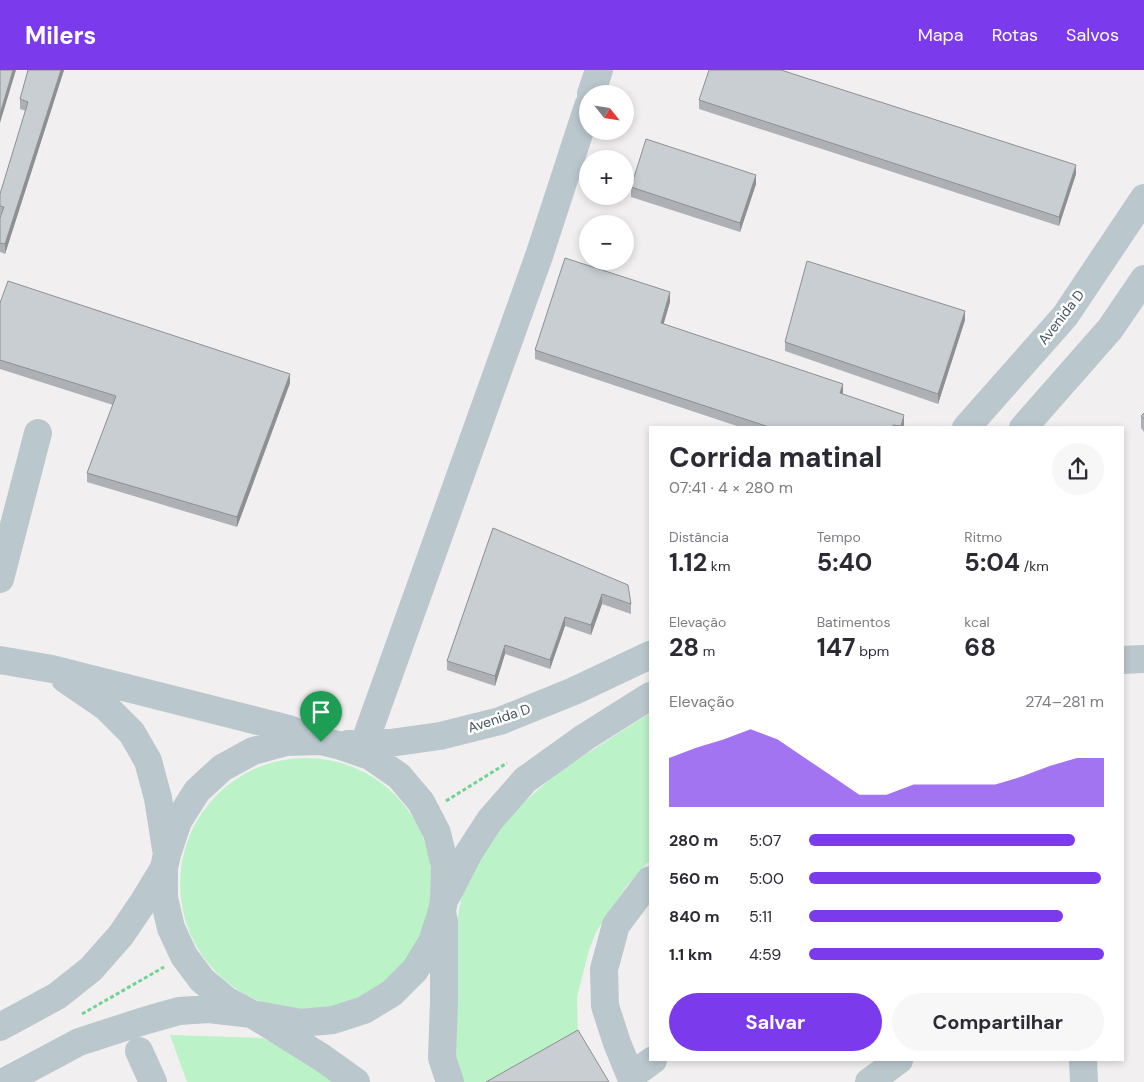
<!DOCTYPE html>
<html lang="pt">
<meta charset="utf-8">
<style>
:root{--surface:#fff;--page:#f7f7f7;--text:#2b2b33;--muted:#7c7c81;--accent:#7c3aed}
body{margin:0;font-family:"DM Sans",sans-serif;background:var(--page);color:var(--text);height:100vh;display:flex;flex-direction:column;font-size:19px;white-space:nowrap}
*{box-sizing:border-box;margin:0}
p{font-size:16px;color:var(--muted)}
.icon{flex:none;width:28px;height:28px;fill:none;stroke:currentColor;stroke-width:2;stroke-linecap:round;stroke-linejoin:round}
.map{position:relative;flex:1;overflow:hidden}
.sheet{position:absolute;left:649px;top:356px;width:475px;height:635px;display:flex;flex-direction:column;background:var(--surface);border-radius:0px;box-shadow:0 2px 8px #0003}
.sheet>*{flex:none}
.needle{width:32px;rotate:120deg}
.buttons{position:absolute;left:579px;top:15px;display:grid;gap:10px}
.buttons a{display:grid;place-items:center;width:55px;height:55px;border-radius:50%;background:var(--surface);box-shadow:0 2px 8px #0003;font-size:25px}
.pin{position:absolute;display:grid;place-items:center;width:42px;height:42px;color:#fff;margin:-51px -21px;border-radius:50% 50% 50% 0;rotate:-45deg;box-shadow:0 0 5px #0007}
.pin .icon{rotate:45deg}
.round{display:grid;place-items:center;flex:none;width:52px;height:52px;border-radius:26px;background:var(--page)}
.headline{display:flex;align-items:center;justify-content:space-between;height:85px;padding:0 20px}
h1{font-size:28px;font-weight:700;line-height:38px}
.metrics{display:grid;grid-template-columns:repeat(3,1fr);gap:8px;height:85px;padding:5px 20px}
.metrics div{display:grid;align-content:center}
.metrics b{font-size:25px;font-weight:700}
.metrics small{font-size:14px;font-weight:400}
.metrics p{font-size:14px}
.chart{height:140px;padding:10px 20px}
.chart p{display:flex;justify-content:space-between}
.chart svg{width:100%;height:90px;margin-top:5px;fill:var(--accent);opacity:.7}
.primary-button{display:flex;gap:10px;margin-top:auto;padding:10px 20px}
.primary-button a{flex:1;height:58px;border-radius:30px;background:var(--accent);color:#fff;font-size:20px;font-weight:700;line-height:58px;text-align:center}
.primary-button a+a{background:var(--page);color:var(--text)}
ul{padding:0 20px;list-style:none;font-size:16px}
li{display:grid;grid-template-columns:80px 60px 1fr;align-items:center;height:38px}
li i{height:12px;border-radius:6px;background:var(--accent)}
header{display:flex;align-items:center;gap:30px;box-sizing:border-box;height:70px;padding:0 25px;background:var(--accent);color:#fff}
header strong{font-size:24px}
nav{display:flex;gap:28px;margin-inline-start:auto;font-size:18px}
.map>svg:first-child{display:block}
.green{fill:#bcf2c7}
.lines{fill:none;stroke-linecap:round;stroke-linejoin:round}
.path{stroke:#72d291;stroke-width:3;stroke-dasharray:4 2.5;stroke-linecap:butt}
.minor{stroke:#bac7cd;stroke-width:28}
.wall{fill:#adb1b5}
.shaded-wall{fill:#8d9093}
.building{fill:#c9ced2;stroke:#8d9093}
.labels{text-anchor:middle;dominant-baseline:central;stroke-width:5;stroke-linejoin:round;paint-order:stroke}
.street-label{font-size:14px;fill:#46575e;stroke:#fff}
</style>
<header>
<strong>Milers</strong>
<nav><a>Mapa</a><a>Rotas</a><a>Salvos</a></nav>
</header>
<div class="map">
<svg width="1144" height="1012" viewBox="0 0 1144 1012">
<rect width="100%" height="100%" fill="#f2eff0"/>
<path class="green" d="M650 643V792L647 793 626 817 596 862 589 880 577 927 578 973 508 1012H459L455 998 453 870 464 815 473 797 513 742 558 702Z
M180 814a126 126 0 1 1 252 0a126 126 0 1 1-252 0Z
M170 965 262 968 301 985 346 1012H187Z"/>
<g class="lines">
<path class="path" d="M446 731 507 693
M82 944 164 897"/>
<path class="minor" d="M591 24 599 0
M966 358 1065 246 1144 128
M1023 358 1110 259 1144 209
M0 509 38 363
M0 590 52 599 289 659 311 668
M1122 590 1144 589
M65 609 106 637 132 663 148 691 158 728 166 779
M348 674 390 673 440 666 500 651 574 621 650 585
M364 674 539 186 588 36
M447 825 468 784 490 750 525 710 585 667 650 626
M442 841 432 872 415 900 392 923 364 940 333 950 301 953 252 944 226 930 202 910 184 886 171 858 164 828V798L167 784 178 751 197 721 222 698 253 681 286 672 321 671 338 675 370 686 399 706 421 732 437 763 445 796 444 831 442 841 444 853V931L442 988 450 1012
M0 957 57 926 91 899 121 865 144 831 164 798
M139 981 153 1012
M1083 990 1084 1012
M631 1006 653 990
M4 1012 79 972 147 950 179 941 209 939 252 944 321 987 356 1012
M633 1012 617 973 605 936 604 899 616 855 650 810
M869 1012 899 990"/>
</g>
<path class="wall" d="M28 0H64L5 184 0 182V148L1 145H0V124L26 41 20 39V29Z
M699 30 1076 104 1059 156 699 39Z
M756 114 740 162 631 127V117Z
M670 232 663 254 843 323 842 324 904 354 903 358H743L535 289V280Z
M0 233 290 313 237 457 87 412V403L113 335 0 299Z
M965 250 938 334 785 281V272Z
M1144 343V362L1141 358V346Z
M493 458 631 534V544L602 534 591 565 565 556 550 599 505 584 495 616 447 600V591Z"/>
<path class="shaded-wall" d="M13 0H16L0 53V44Z
M61 0H64L5 184V174Z
M1076 95V104L1059 156V147Z
M756 105V114L740 162V153Z
M670 222V232L661 263V253Z
M965 241V250L938 334V324Z
M290 304V313L237 457V447Z
M843 314V323L840 333V323Z
M904 345V354L903 358H901Z
M602 524V534L591 565V555Z
M565 547V556L550 599V590Z
M505 575V584L495 616V606Z"/>
<path class="building" d="M0 0H13L0 44Z
M28 0H61L5 174 0 173V148L4 137 0 136V124L28 32 20 29Z
M709 0H781L1076 95 1059 147 699 30Z
M646 69 756 105 740 153 631 117Z
M565 188 670 222 661 253 843 314 840 323 904 345 901 356 893 355 892 358H772L535 280Z
M807 191 965 241 938 324 785 272Z
M8 211 290 304 237 447 87 403 116 326 0 290V233Z
M1144 343V349L1141 346Z
M493 458 628 515 631 534 602 524 591 555 565 547 550 590 505 575 495 606 447 591Z
M578 960 609 1012H486Z"/>
<g class="labels">
<g class="street-label">
<text transform="translate(1061 247) rotate(-52)">Avenida D</text>
<text transform="translate(499 648) rotate(-18)">Avenida D</text>
</g>
</g>
</svg>
<div class="buttons">
<a><svg class="needle" viewBox="-14 -14 28 28"><path d="M0-13l5 13h-10z" fill="#e53935"/><path d="M0 13l5-13h-10z" fill="#7c7c81"/></svg></a>
<a>+</a>
<a>−</a>
</div>
<div class="pin" style="left:321px;top:672px;background:#1e9e55"><svg class="icon" aria-label="arrive" viewBox="0 0 24 24"><path d="M6 21V4h12l-3 4 3 4H6"/></svg></div>
<section class="sheet">
<div class="headline"><div><h1>Corrida matinal</h1><p>07:41 · 4 × 280 m</p></div><a class="round"><svg class="icon" aria-label="share" viewBox="0 0 24 24"><path d="M12 15V3M7 8l5-5 5 5M5 13v7h14v-7"/></svg></a></div>
<div class="metrics">
<div><p>Distância</p><b>1.12<small> km</small></b></div>
<div><p>Tempo</p><b>5:40</b></div>
<div><p>Ritmo</p><b>5:04<small> /km</small></b></div>
</div>
<div class="metrics">
<div><p>Elevação</p><b>28<small> m</small></b></div>
<div><p>Batimentos</p><b>147<small> bpm</small></b></div>
<div><p>kcal</p><b>68</b></div>
</div>
<div class="chart"><p><span>Elevação</span>274–281 m</p>
<svg viewBox="0 0 160 44" preserveAspectRatio="none"><path d="M0 44V20L10 15L20 11L30 6L40 11L50 20L60 29L70 38L80 38L90 33L100 33L110 33L120 33L130 29L140 24L150 20L160 20V44z"/></svg>
</div>
<ul>
<li><b>280 m</b>5:07<i style="width:90%"></i></li>
<li><b>560 m</b>5:00<i style="width:99%"></i></li>
<li><b>840 m</b>5:11<i style="width:86%"></i></li>
<li><b>1.1 km</b>4:59<i style="width:100%"></i></li>
</ul>
<div class="primary-button"><a>Salvar</a><a>Compartilhar</a></div>
</section>
</div>
